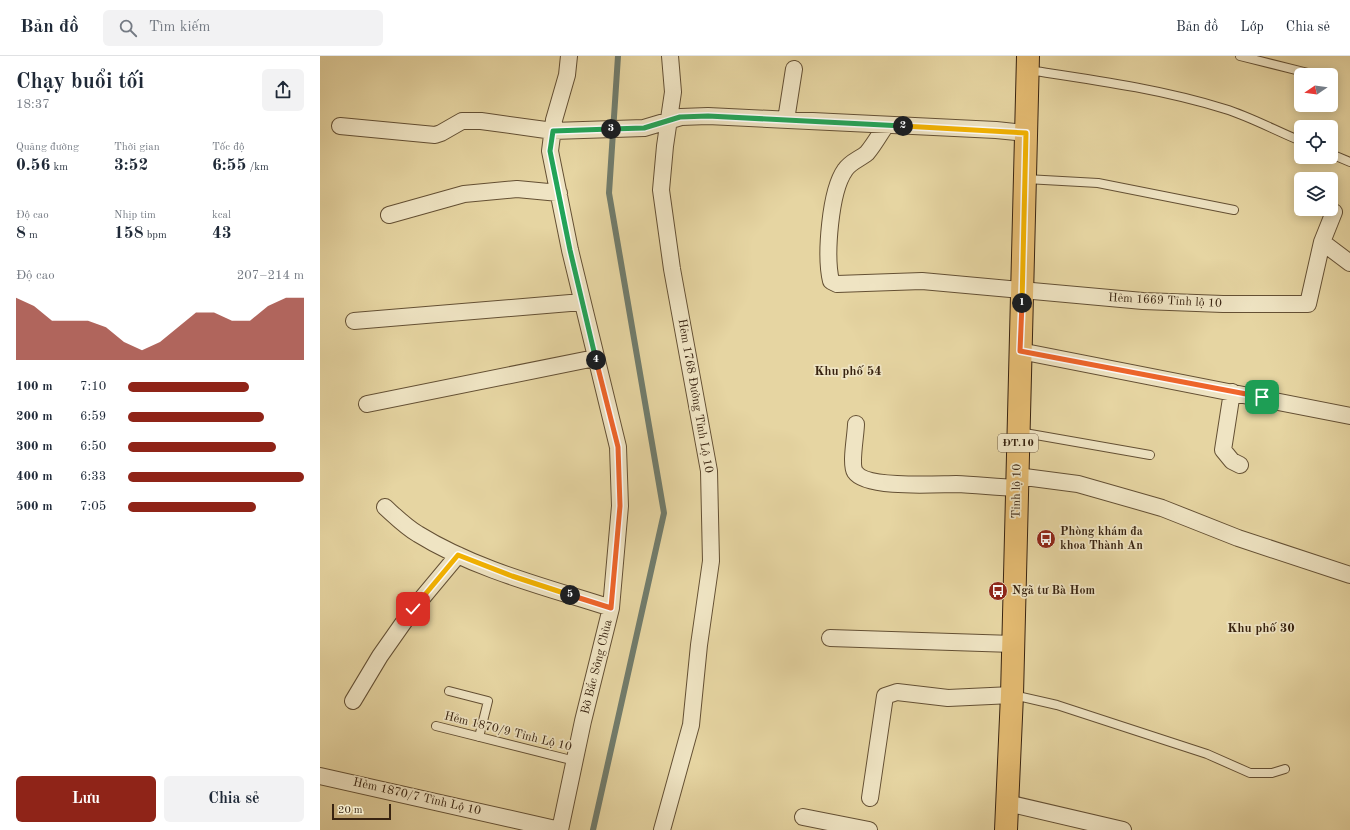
<!DOCTYPE html>
<html lang="vi">
<meta charset="utf-8">
<style>
:root{--surface:#fff;--page:#f2f2f3;--text:#1f2937;--muted:#747a83;--line:#e0e1e3;--accent:#8f2418}
body{margin:0;font-family:"Old Standard TT",serif;background:var(--page);color:var(--text);height:100vh;display:flex;flex-direction:column;font-size:15px;white-space:nowrap}
*{box-sizing:border-box;margin:0}
p{font-size:13px;color:var(--muted)}
.icon{flex:none;width:22px;height:22px;fill:none;stroke:currentColor;stroke-width:2;stroke-linecap:round;stroke-linejoin:round}
.map{position:relative;flex:1;overflow:hidden}
.drawer{display:flex;flex-direction:column;background:var(--surface);width:320px}
.drawer>*{flex:none}
.needle{width:26px;rotate:257deg}
.tools{position:absolute;left:974px;top:12px;display:grid;gap:8px}
.tools a{display:grid;place-items:center;width:44px;height:44px;border-radius:6px;background:var(--surface);box-shadow:0 2px 10px #0003;font-size:20px}
.scale{position:absolute;left:12px;bottom:10px;width:59px;box-sizing:border-box;padding-left:4px;border:2px solid #382310;border-top:0;font-size:11px;line-height:14px;white-space:nowrap;color:#382310;-webkit-text-stroke:3px #efe4c3;paint-order:stroke}
.pin{position:absolute;display:grid;place-items:center;width:34px;height:34px;color:#fff;margin:-17px;border-radius:8px;box-shadow:0 2px 6px #0006}
.km{position:absolute;width:20px;height:20px;margin:-10px;border-radius:50%;background:#222;color:#fff;font-size:11px;line-height:20px;text-align:center}
.round{display:grid;place-items:center;flex:none;width:42px;height:42px;border-radius:6px;background:var(--page)}
.summary{display:flex;align-items:center;justify-content:space-between;height:68px;padding:0 16px}
h1{font-size:22px;font-weight:600;line-height:30px}
.stats{display:grid;grid-template-columns:repeat(3,1fr);gap:6px;height:68px;padding:4px 16px}
.stats div{display:grid;align-content:center}
.stats b{font-size:17px;font-weight:600}
.stats small{font-size:11px;font-weight:400}
.stats p{font-size:11px}
.chart{height:112px;padding:8px 16px}
.chart p{display:flex;justify-content:space-between}
.chart svg{width:100%;height:72px;margin-top:4px;fill:var(--accent);opacity:.7}
.button{display:flex;gap:8px;margin-top:auto;padding:8px 16px}
.button a{flex:1;height:46px;border-radius:6px;background:var(--accent);color:#fff;font-size:16px;font-weight:600;line-height:46px;text-align:center}
.button a+a{background:var(--page);color:var(--text)}
ul{padding:0 16px;list-style:none;font-size:13px}
li{display:grid;grid-template-columns:64px 48px 1fr;align-items:center;height:30px}
li i{height:10px;border-radius:5px;background:var(--accent)}
header{display:flex;align-items:center;gap:24px;box-sizing:border-box;height:56px;padding:0 20px;background:var(--surface);border-bottom:1px solid var(--line)}
header strong{font-size:19px}
nav{display:flex;gap:22px;margin-inline-start:auto;font-size:14px}
.search{width:280px;height:36px;background:var(--page);display:flex;align-items:center;gap:10px;box-sizing:border-box;padding:0 14px;border-radius:6px;color:var(--muted);font-size:15px}
main{display:flex;flex:1;min-height:0}
.map>svg:first-child{display:block}
.lines{fill:none;stroke-linecap:round;stroke-linejoin:round}
.stream{stroke:#717c6c;stroke-width:6}
.service-casing{stroke:#645034;stroke-width:10}
.minor-casing{stroke:#645034;stroke-width:18}
.primary-casing{stroke:#382310;stroke-width:24}
.service{stroke:#efe4c3;stroke-width:8}
.minor{stroke:#efe4c3;stroke-width:16}
.primary{stroke:#e3ba71;stroke-width:22}
.split-1-casing{stroke:#fff;stroke-width:8}
.split-2-casing{stroke:#fff;stroke-width:8}
.split-3-casing{stroke:#fff;stroke-width:8}
.split-4-casing{stroke:#fff;stroke-width:8}
.split-5-casing{stroke:#fff;stroke-width:8}
.split-6-casing{stroke:#fff;stroke-width:8}
.split-1{stroke:#f0652b;stroke-width:5}
.split-2{stroke:#f5b400;stroke-width:5}
.split-3{stroke:#22a559;stroke-width:5}
.split-4{stroke:#22a559;stroke-width:5}
.split-5{stroke:#f0652b;stroke-width:5}
.split-6{stroke:#f5b400;stroke-width:5}
.labels{text-anchor:middle;dominant-baseline:central;stroke-width:3.5;stroke-linejoin:round;paint-order:stroke}
.shield{fill:#efe4c3;stroke:#6f5d46;stroke-width:1}
.shield-label{font-size:11px;font-weight:bold;fill:#382310}
.street-label{font-size:12px;fill:#382310;stroke:#efe4c3}
.poi-label{font-size:12px;font-weight:bold;fill:#382310;stroke:#efe4c3;text-anchor:start}
.neighbourhood-label{font-size:13px;font-weight:bold;fill:#382310;stroke:#efe4c3}
</style>
<header>
<strong>Bản đồ</strong>
<div class="search"><svg class="icon" aria-label="search" viewBox="0 0 24 24"><circle cx="10" cy="10" r="6"/><path d="M15 15l6 6"/></svg>Tìm kiếm</div>
<nav><a>Bản đồ</a><a>Lớp</a><a>Chia sẻ</a></nav>
</header>
<main>
<section class="drawer">
<div class="summary"><div><h1>Chạy buổi tối</h1><p>18:37</p></div><a class="round"><svg class="icon" aria-label="share" viewBox="0 0 24 24"><path d="M12 15V3M7 8l5-5 5 5M5 13v7h14v-7"/></svg></a></div>
<div class="stats">
<div><p>Quãng đường</p><b>0.56<small> km</small></b></div>
<div><p>Thời gian</p><b>3:52</b></div>
<div><p>Tốc độ</p><b>6:55<small> /km</small></b></div>
</div>
<div class="stats">
<div><p>Độ cao</p><b>8<small> m</small></b></div>
<div><p>Nhịp tim</p><b>158<small> bpm</small></b></div>
<div><p>kcal</p><b>43</b></div>
</div>
<div class="chart"><p><span>Độ cao</span>207–214 m</p>
<svg viewBox="0 0 160 44" preserveAspectRatio="none"><path d="M0 44V6L10 11L20 20L30 20L40 20L50 24L60 33L70 38L80 33L90 24L100 15L110 15L120 20L130 20L140 11L150 6L160 6V44z"/></svg>
</div>
<ul>
<li><b>100 m</b>7:10<i style="width:69%"></i></li>
<li><b>200 m</b>6:59<i style="width:77%"></i></li>
<li><b>300 m</b>6:50<i style="width:84%"></i></li>
<li><b>400 m</b>6:33<i style="width:100%"></i></li>
<li><b>500 m</b>7:05<i style="width:73%"></i></li>
</ul>
<div class="button"><a>Lưu</a><a>Chia sẻ</a></div>
</section>
<div class="map">
<svg width="1030" height="774" viewBox="0 0 1030 774">
<rect width="100%" height="100%" fill="#e6d5a2"/>
<filter id="stains"><feTurbulence type="fractalNoise" baseFrequency=".005" numOctaves="4"/><feColorMatrix values="0 0 0 0 .2 0 0 0 0 .09 0 0 0 0 .02 0 0 0 .5 -.17"/></filter>
<radialGradient id="worn" r=".72"><stop offset=".6" stop-color="#630" stop-opacity="0"/><stop offset="1" stop-color="#630" stop-opacity=".3"/></radialGradient>
<g class="lines">
<path class="stream" d="M273 774 344 457 289 137 298 0"/>
<defs>
<path id="service" d="M920 0 992 18
M708 14C774 24 841 33 905 53 931 61 956 75 981 85
M1011 98 1030 106
M706 123 778 127 914 154
M699 376 830 399
M129 635 168 645 159 681
M693 639 737 649 887 698 930 717H952L965 713
M116 670 255 705"/>
<path id="minor" d="M466 64 474 13
M566 69C560 78 554 89 547 97 540 103 530 106 525 114 510 135 505 200 511 225L517 228 602 225 823 245 903 248H988L1002 186 1014 156
M20 70 115 79 121 77 142 65H161L233 75 324 72 361 61 388 60 676 74 706 77
M69 159 144 138 197 133 239 137
M1002 186 1030 207
M34 265 262 246
M700 295 1030 360
M912 336 903 394 912 405 920 409
M47 348 275 302
M536 368C536 378 530 408 535 416 546 433 617 428 636 428 656 429 677 431 697 432
M697 420 758 428 842 452 918 482 1030 519
M65 451C75 460 86 471 98 478 156 514 226 531 291 552
M510 582 693 588
M33 645 60 600 93 553 138 499
M0 720 240 774
M550 742 565 640 577 636 628 642 692 639
M687 747 803 774
M483 761 549 774
M240 774 263 665 291 552 300 450 298 391 250 194 230 95 234 64 247 19 249 0
M342 774 371 669 379 589 391 505 389 415 352 213 341 134 345 90 353 36 350 0"/>
<path id="primary" d="M686 774 692 639 708 0"/>
</defs>
<use href="#service" class="service-casing"/>
<use href="#minor" class="minor-casing"/>
<use href="#primary" class="primary-casing"/>
<use href="#service" class="service"/>
<use href="#minor" class="minor"/>
<use href="#primary" class="primary"/>
</g>
<g class="lines">
<defs>
<path id="split-1" d="M702 247 700 295 942 341"/>
<path id="split-2" d="M583 70 706 77 702 247"/>
<path id="split-3" d="M291 73 324 72 360 61 388 60 583 70"/>
<path id="split-4" d="M276 304 250 194 230 95 233 75 291 73"/>
<path id="split-5" d="M250 539 291 552 300 450 298 391 276 304"/>
<path id="split-6" d="M93 553 138 499 192 520 250 539"/>
</defs>
<use href="#split-1" class="split-1-casing"/>
<use href="#split-2" class="split-2-casing"/>
<use href="#split-3" class="split-3-casing"/>
<use href="#split-4" class="split-4-casing"/>
<use href="#split-5" class="split-5-casing"/>
<use href="#split-6" class="split-6-casing"/>
<use href="#split-1" class="split-1"/>
<use href="#split-2" class="split-2"/>
<use href="#split-3" class="split-3"/>
<use href="#split-4" class="split-4"/>
<use href="#split-5" class="split-5"/>
<use href="#split-6" class="split-6"/>
</g>
<defs>
<symbol id="bus-disc" viewBox="-11 -11 22 22"><circle r="9.5" fill="#8f2418" stroke="#efe4c3"/><path d="M-5-6H5V4H4V6H2V4H-2V6H-4V4H-5ZM-3.5-4V0h7V-4ZM-3.5 1.2v1.5H-2V1.2ZM2 1.2v1.5H3.5V1.2Z" fill="#fff"/></symbol>
</defs>
<g fill-rule="evenodd">
<use href="#bus-disc" x="715" y="472" width="22" height="22"/>
<use href="#bus-disc" x="667" y="524" width="22" height="22"/>
</g>
<g class="labels">
<rect class="shield" x="678" y="378" width="40" height="18" rx="3"/>
<g class="shield-label">
<text x="698" y="387">ĐT.10</text>
</g>
<g class="street-label">
<text transform="translate(845 245) rotate(3)">Hẻm 1669 Tỉnh lộ 10</text>
<text transform="translate(375 340) rotate(80)">Hẻm 1768 Đường Tỉnh Lộ 10</text>
<text transform="translate(697 435) rotate(-89)">Tỉnh lộ 10</text>
<text transform="translate(277 611) rotate(-76)">Bờ Bắc Sông Chùa</text>
<text transform="translate(188 676) rotate(14)">Hẻm 1870/9 Tỉnh Lộ 10</text>
<text transform="translate(97 741) rotate(13)">Hẻm 1870/7 Tỉnh Lộ 10</text>
</g>
<g class="poi-label">
<text x="740" y="476">Phòng khám đa<tspan x="740" dy="14">khoa Thành An</tspan></text>
<text x="692" y="535">Ngã tư Bà Hom</text>
</g>
<g class="neighbourhood-label">
<text x="528" y="315">Khu phố 54</text>
<text x="941" y="572">Khu phố 30</text>
</g>
</g>
<rect width="100%" height="100%" filter="url(#stains)"/>
<rect width="100%" height="100%" fill="url(#worn)"/>
</svg>
<div class="tools">
<a><svg class="needle" viewBox="-14 -14 28 28"><path d="M0-13l5 13h-10z" fill="#e53935"/><path d="M0 13l5-13h-10z" fill="#747a83"/></svg></a>
<a><svg class="icon" aria-label="locate" viewBox="0 0 24 24"><circle cx="12" cy="12" r="6"/><path d="M12 2v4M12 18v4M2 12h4M18 12h4"/></svg></a>
<a><svg class="icon" aria-label="layers" viewBox="0 0 24 24"><path d="M12 4l9 5-9 5-9-5zM3 14l9 5 9-5"/></svg></a>
</div>
<div class="scale">20 m</div>
<div class="pin" style="left:942px;top:341px;background:#1e9e55"><svg class="icon" aria-label="arrive" viewBox="0 0 24 24"><path d="M6 21V4h12l-3 4 3 4H6"/></svg></div>
<div class="pin" style="left:93px;top:553px;background:#d93025"><svg class="icon" aria-label="check" viewBox="0 0 24 24"><path d="M5 12l5 5 9-10"/></svg></div>
<b class="km" style="left:702px;top:247px">1</b>
<b class="km" style="left:583px;top:70px">2</b>
<b class="km" style="left:291px;top:73px">3</b>
<b class="km" style="left:276px;top:304px">4</b>
<b class="km" style="left:250px;top:539px">5</b>
</div>
</main>
